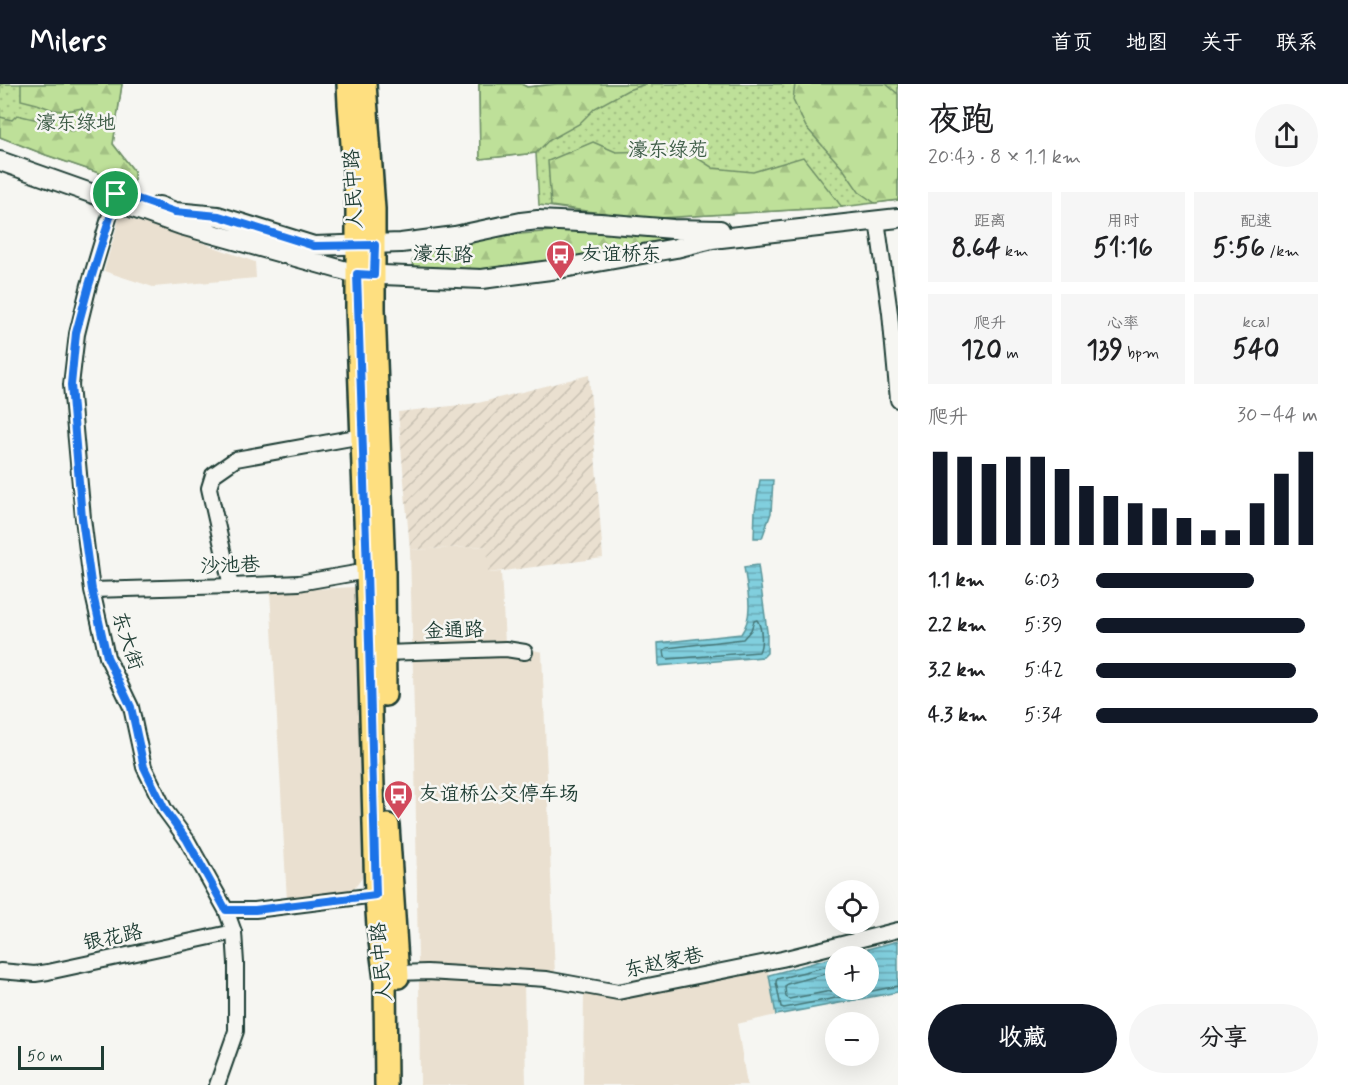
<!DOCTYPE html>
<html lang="zh">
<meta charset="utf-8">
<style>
:root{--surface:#fff;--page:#f6f6f6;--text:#202124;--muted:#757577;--accent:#111827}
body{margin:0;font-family:Mynerve,"LXGW WenKai TC",sans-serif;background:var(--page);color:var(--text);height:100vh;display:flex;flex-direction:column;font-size:22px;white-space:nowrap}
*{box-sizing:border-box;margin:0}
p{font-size:20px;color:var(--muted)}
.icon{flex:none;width:33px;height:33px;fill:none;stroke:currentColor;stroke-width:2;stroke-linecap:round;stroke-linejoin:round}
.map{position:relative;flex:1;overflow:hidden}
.panel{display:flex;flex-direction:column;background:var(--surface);width:450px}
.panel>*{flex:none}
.buttons{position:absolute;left:825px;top:796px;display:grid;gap:12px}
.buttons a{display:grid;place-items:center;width:54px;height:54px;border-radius:50%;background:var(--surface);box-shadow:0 6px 24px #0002;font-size:30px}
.scale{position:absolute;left:18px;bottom:15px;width:86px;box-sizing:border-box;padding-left:6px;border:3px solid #1f3d34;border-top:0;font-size:16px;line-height:21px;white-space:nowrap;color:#1f3d34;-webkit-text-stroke:4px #f6f6f2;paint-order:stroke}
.pin{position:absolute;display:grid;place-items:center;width:51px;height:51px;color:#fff;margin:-26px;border:3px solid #fff;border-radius:50%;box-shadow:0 2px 6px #0007}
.round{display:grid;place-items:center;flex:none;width:63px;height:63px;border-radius:32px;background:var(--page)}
.headline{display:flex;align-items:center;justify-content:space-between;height:102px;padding:0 30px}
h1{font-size:33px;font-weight:700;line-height:45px}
.metrics{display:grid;grid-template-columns:repeat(3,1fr);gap:9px;height:102px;padding:6px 30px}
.metrics div{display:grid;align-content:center;border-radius:0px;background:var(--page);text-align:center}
.metrics b{font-size:26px;font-weight:700}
.metrics small{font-size:16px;font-weight:400}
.metrics p{font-size:16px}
.chart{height:168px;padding:12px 30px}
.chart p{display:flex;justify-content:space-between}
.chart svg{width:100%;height:108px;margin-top:6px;stroke:var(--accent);stroke-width:6}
.action{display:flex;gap:12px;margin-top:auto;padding:12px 30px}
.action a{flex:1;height:69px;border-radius:36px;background:var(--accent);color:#fff;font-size:24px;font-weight:700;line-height:69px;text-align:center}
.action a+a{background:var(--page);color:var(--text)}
ul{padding:0 30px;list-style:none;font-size:20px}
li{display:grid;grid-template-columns:96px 72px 1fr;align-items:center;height:45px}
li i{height:15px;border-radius:8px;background:var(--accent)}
header{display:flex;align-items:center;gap:36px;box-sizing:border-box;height:84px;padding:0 30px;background:var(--accent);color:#fff}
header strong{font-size:28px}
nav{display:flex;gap:33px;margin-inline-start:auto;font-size:21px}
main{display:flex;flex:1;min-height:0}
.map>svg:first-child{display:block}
.built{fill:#eae0d0}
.industrial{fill:url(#industrial-furrows)}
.green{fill:url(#green-dots);stroke:#6e8e66;stroke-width:1.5}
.forest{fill:url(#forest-firs);stroke:#6e8e66;stroke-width:1.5}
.water{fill:url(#water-rules);stroke:#5a959a;stroke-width:1.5}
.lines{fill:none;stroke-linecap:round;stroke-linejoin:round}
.shore{stroke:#467778;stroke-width:1.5}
.minor-casing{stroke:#1f3d34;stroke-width:18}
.secondary-casing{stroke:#1f3d34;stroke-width:22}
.primary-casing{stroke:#1f3d34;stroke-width:26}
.minor{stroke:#f6f6f2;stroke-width:14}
.secondary{stroke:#f6f6f2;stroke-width:18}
.primary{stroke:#fedf80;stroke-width:21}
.route-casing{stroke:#fff;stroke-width:12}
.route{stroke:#1a73e8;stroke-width:8}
.labels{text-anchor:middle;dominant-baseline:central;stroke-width:5;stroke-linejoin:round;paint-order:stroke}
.park-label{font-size:20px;fill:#3f5e48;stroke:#f6f6f2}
.street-label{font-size:20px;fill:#1f3d34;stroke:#f6f6f2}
.poi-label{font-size:20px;fill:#1f3d34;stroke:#f6f6f2;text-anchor:start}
</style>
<header>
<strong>Milers</strong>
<nav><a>首页</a><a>地图</a><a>关于</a><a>联系</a></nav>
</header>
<main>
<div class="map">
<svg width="898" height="1001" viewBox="0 0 898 1001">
<defs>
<pattern id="industrial-furrows" width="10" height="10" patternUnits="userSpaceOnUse" patternTransform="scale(1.5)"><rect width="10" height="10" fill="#eae0d0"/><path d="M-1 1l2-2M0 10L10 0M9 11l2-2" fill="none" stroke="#c8c1b3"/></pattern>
<pattern id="green-dots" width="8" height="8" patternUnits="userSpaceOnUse" patternTransform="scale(1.5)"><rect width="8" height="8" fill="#bee099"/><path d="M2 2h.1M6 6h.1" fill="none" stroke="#a3c184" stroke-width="1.8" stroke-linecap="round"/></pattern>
<pattern id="forest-firs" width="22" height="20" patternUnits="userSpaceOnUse" patternTransform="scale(1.5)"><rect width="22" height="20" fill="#bee099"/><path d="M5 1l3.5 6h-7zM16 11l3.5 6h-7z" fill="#a3c184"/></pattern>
<pattern id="water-rules" width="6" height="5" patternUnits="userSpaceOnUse" patternTransform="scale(1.5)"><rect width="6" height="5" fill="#81cfde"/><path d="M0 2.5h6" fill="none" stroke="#69a9b5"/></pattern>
</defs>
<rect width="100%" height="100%" fill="#f6f6f2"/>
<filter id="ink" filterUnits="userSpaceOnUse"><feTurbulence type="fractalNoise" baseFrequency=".0167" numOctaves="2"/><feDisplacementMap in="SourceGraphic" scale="12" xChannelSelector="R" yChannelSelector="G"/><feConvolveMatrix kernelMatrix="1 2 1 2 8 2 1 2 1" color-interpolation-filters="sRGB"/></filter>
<g filter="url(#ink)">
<path class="built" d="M120 132 176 149 255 178 256 194 153 203 104 187Z
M488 462V489L501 488 505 559 542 568 555 891 420 882 418 879 415 672 410 466Z
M356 503 367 787 354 805 347 810 287 817 270 507Z
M767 881 776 931 737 940 747 1001H583L584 909 617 914Z
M422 894 524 899 526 1001H420L419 898Z"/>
<path class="industrial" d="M589 291 603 474 488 489 487 462 410 466 398 328 478 319Z"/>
<path class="green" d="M0 0H122L113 60 134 87V101L46 71 0 53Z
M479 0H521L527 3 557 0H898V116L842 123 643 135 539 121 536 69 480 75Z"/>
<path class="forest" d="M21 0H122L113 60 134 87V101L46 71 0 53V33L12 36 17 31 51 39 66 46 72 47 83 43 86 33 82 24 66 27 53 26 37 20 21 16Z
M479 0H521L527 3 557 0H646L628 6 595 24 579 40 548 57 536 69 480 75Z
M795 0H886L898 10V116L875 119 859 108 844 86 806 43 793 16Z
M593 58 616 68 652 67 688 68 713 84 753 88 803 73 842 123 643 135 551 122 548 77Z
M593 143 664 152 665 155 663 158 490 188 413 184 412 177 416 173 476 155 490 153Z"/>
<path class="water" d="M760 396H773L771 429 762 454H754L755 427Z
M758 481 767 547V569L763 573 659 582 658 559 741 550C755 530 747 505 744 483Z
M898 857V908L776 931 769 891 835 873 836 906H868V873H837Z"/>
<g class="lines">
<path class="shore" d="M757 536C762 543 763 560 759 568L668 575 665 573 664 566 667 564 743 555 751 546 754 537Z
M836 880 777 895 776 898 781 923 784 924 898 902
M836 887 787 900 785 903 786 913 789 915 836 906"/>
<defs>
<path id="minor" d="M109 105 114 108 115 114 89 201 77 250 71 301 83 434 92 506 107 573 131 623 144 683 165 726 187 756 226 826 234 848 236 879V947L217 1001
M877 136 890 229 898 316
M231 502 209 404 213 391 236 375 362 352
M92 506 231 502 299 499 367 487
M384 569 506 565 525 568
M226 826H255L376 811
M0 887 35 890 48 888 234 848
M398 889 427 888 546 895 618 908 782 875 898 846"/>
<path id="secondary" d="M0 77 181 141 357 190 482 195 558 185 676 164 712 155 898 134
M159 122 175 128 218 132 314 162 401 159 455 152 521 138 538 136 600 139 673 145 720 146"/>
<path id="primary" d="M348 0 349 20 357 126V225L367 487 376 811 378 842 385 895 386 1001
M365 0 374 125V225L384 488 385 611
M388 741 398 893"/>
</defs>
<use href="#minor" class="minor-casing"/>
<use href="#secondary" class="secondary-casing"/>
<use href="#primary" class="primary-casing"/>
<use href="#minor" class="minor"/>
<use href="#secondary" class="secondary"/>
<use href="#primary" class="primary"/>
</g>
</g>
<g class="lines" filter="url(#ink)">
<defs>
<path id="route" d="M109 105 175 128 219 132 314 162 375 161 374 191 357 190 367 487 376 811 255 826H226L187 756 165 726 144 683 131 623 107 573 92 506 82 434 71 301 76 249 89 201 116 114 114 108Z"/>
</defs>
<use href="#route" class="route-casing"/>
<use href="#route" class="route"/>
</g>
<defs>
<symbol id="bus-pin" viewBox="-11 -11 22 30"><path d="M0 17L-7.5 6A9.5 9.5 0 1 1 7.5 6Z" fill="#d1495b" stroke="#f6f6f2"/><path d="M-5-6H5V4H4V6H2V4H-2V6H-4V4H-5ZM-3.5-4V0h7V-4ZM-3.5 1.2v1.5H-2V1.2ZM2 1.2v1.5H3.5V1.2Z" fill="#fff"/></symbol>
</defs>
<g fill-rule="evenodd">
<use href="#bus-pin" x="544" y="154" width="33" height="45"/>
<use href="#bus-pin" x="382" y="694" width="33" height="45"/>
</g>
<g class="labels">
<g class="park-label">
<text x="76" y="39">濠东绿地</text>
<text x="668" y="66">濠东绿苑</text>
</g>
<g class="street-label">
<text transform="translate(354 105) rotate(-93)">人民中路</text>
<text transform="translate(443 171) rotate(2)">濠东路</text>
<text transform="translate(230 482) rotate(-2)">沙池巷</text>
<text transform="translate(454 547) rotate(-2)">金通路</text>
<text transform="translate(127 557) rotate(72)">东大街</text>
<text transform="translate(113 854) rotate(-12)">银花路</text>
<text transform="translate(382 878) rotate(-95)">人民中路</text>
<text transform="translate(664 879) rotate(-12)">东赵家巷</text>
</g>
<g class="poi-label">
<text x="581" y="170">友谊桥东</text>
<text x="419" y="710">友谊桥公交停车场</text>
</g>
</g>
</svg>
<div class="buttons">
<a><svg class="icon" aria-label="locate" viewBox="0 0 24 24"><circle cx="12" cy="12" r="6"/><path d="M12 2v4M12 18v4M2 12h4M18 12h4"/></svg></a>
<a>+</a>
<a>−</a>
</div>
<div class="scale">50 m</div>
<div class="pin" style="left:116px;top:110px;background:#1e9e55"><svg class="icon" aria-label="arrive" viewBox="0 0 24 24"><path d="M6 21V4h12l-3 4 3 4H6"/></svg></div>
</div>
<section class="panel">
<div class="headline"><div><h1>夜跑</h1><p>20:43 · 8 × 1.1 km</p></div><a class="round"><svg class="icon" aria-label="share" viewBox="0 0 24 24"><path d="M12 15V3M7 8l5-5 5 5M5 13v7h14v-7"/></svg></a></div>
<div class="metrics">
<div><p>距离</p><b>8.64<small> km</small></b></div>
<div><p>用时</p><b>51:16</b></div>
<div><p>配速</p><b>5:56<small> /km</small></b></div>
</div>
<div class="metrics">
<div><p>爬升</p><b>120<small> m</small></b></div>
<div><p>心率</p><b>139<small> bpm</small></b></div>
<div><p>kcal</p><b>540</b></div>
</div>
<div class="chart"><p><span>爬升</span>30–44 m</p>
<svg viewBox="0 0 160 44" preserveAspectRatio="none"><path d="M5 44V6M15 44V8M25 44V11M35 44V8M45 44V8M55 44V13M65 44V20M75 44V24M85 44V27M95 44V29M105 44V33M115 44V38M125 44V38M135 44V27M145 44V15M155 44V6"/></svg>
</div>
<ul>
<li><b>1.1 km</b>6:03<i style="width:71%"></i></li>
<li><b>2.2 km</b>5:39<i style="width:94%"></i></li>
<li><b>3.2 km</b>5:42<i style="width:90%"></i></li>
<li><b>4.3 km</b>5:34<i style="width:100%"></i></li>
</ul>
<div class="action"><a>收藏</a><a>分享</a></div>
</section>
</main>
